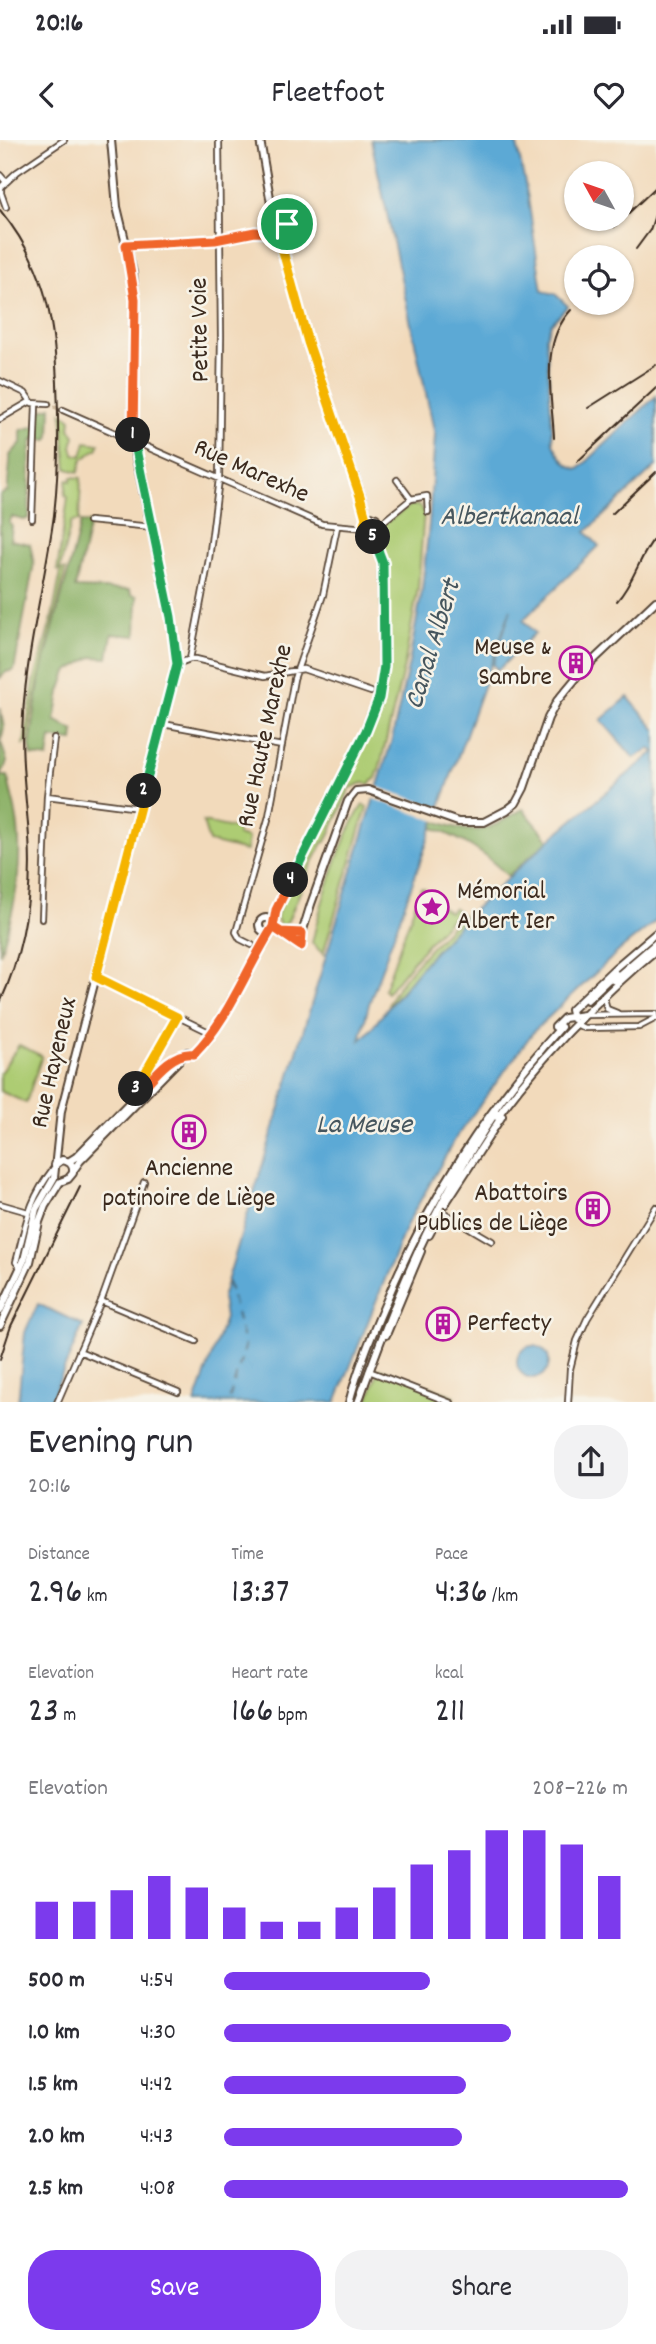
<!DOCTYPE html>
<meta charset="utf-8">
<style>
:root{--surface:#fff;--page:#f2f2f3;--text:#2b2b33;--muted:#7c7c81;--accent:#7c3aed}
body{margin:0;font-family:Dekko,sans-serif;background:var(--page);color:var(--text);height:100vh;display:flex;flex-direction:column;font-size:26px;white-space:nowrap}
*{box-sizing:border-box;margin:0}
p{font-size:23px;color:var(--muted)}
.icon{flex:none;width:38px;height:38px;fill:none;stroke:currentColor;stroke-width:2;stroke-linecap:round;stroke-linejoin:round}
.map{position:relative;height:1262px;overflow:hidden}
.panel{display:flex;flex-direction:column;background:var(--surface);flex:1}
.panel>*{flex:none}
.needle{width:46px;rotate:310deg}
.tools{position:absolute;left:564px;top:21px;display:grid;gap:14px}
.tools a{display:grid;place-items:center;width:70px;height:70px;border-radius:50%;background:var(--surface);box-shadow:0 2px 5px #0004;font-size:35px}
.pin{position:absolute;display:grid;place-items:center;width:60px;height:60px;color:#fff;margin:-30px;border:4px solid #fff;border-radius:50%;box-shadow:0 2px 7px #0007}
.km{position:absolute;width:35px;height:35px;margin:-18px;border-radius:50%;background:#222;color:#fff;font-size:19px;line-height:35px;text-align:center}
.round{display:grid;place-items:center;flex:none;width:74px;height:74px;border-radius:28px;background:var(--page)}
.summary{display:flex;align-items:center;justify-content:space-between;height:119px;padding:0 28px}
h1{font-size:38px;font-weight:600;line-height:52px}
.figures{display:grid;grid-template-columns:repeat(3,1fr);gap:10px;height:119px;padding:7px 28px}
.figures div{display:grid;align-content:center}
.figures b{font-size:35px;font-weight:600}
.figures small{font-size:19px;font-weight:400}
.figures p{font-size:19px}
.chart{height:196px;padding:14px 28px}
.chart p{display:flex;justify-content:space-between}
.chart svg{width:100%;height:126px;margin-top:7px;stroke:var(--accent);stroke-width:6}
.button{display:flex;gap:14px;margin-top:auto;padding:14px 28px}
.button a{flex:1;height:80px;border-radius:28px;background:var(--accent);color:#fff;font-size:28px;font-weight:600;line-height:80px;text-align:center}
.button a+a{background:var(--page);color:var(--text)}
ul{padding:0 28px;list-style:none;font-size:23px}
li{display:grid;grid-template-columns:112px 84px 1fr;align-items:center;height:52px}
li i{height:18px;border-radius:9px;background:var(--accent)}
.status{display:flex;justify-content:space-between;align-items:center;height:49px;padding:0 35px;background:var(--surface);direction:ltr}
.status svg{height:19px;fill:currentColor}
header{display:flex;justify-content:space-between;align-items:center;height:91px;padding:0 28px;background:var(--surface);font-size:32px;font-weight:600}
.map>svg:first-child{display:block}
.green{fill:#adcc73;stroke:#747b48;stroke-width:2}
.forest{fill:#8ab065;stroke:#626d42;stroke-width:2}
.water{fill:#5ba9d5;stroke:#4b6a7a;stroke-width:2}
.pier{fill:#f2dabb}
.lines{fill:none;stroke-linecap:round;stroke-linejoin:round}
.ferry{stroke:#46565e;stroke-width:2;stroke-dasharray:9 7;stroke-linecap:butt}
.street-tunnel{stroke:#cdb79c;stroke-width:4.5;stroke-dasharray:4.5 2;stroke-linecap:butt}
.primary-tunnel{stroke:#cdb79c;stroke-width:6;stroke-dasharray:6 3;stroke-linecap:butt}
.street-casing{stroke:#564436;stroke-width:8}
.secondary-casing{stroke:#564436;stroke-width:10}
.primary-casing{stroke:#564436;stroke-width:10}
.street{stroke:#fff;stroke-width:4.5}
.secondary{stroke:#fff;stroke-width:6}
.primary{stroke:#fff;stroke-width:6}
.tram{stroke:#3b2a1e;stroke-width:2}
.rail{stroke:#3b2a1e;stroke-width:2}
.split-1-casing{stroke:#fff;stroke-width:14}
.split-2-casing{stroke:#fff;stroke-width:14}
.split-3-casing{stroke:#fff;stroke-width:14}
.split-4-casing{stroke:#fff;stroke-width:14}
.split-5-casing{stroke:#fff;stroke-width:14}
.split-6-casing{stroke:#fff;stroke-width:14}
.split-1{stroke:#f0652b;stroke-width:9}
.split-2{stroke:#22a559;stroke-width:9}
.split-3{stroke:#f5b400;stroke-width:9}
.split-4{stroke:#f0652b;stroke-width:9}
.split-5{stroke:#22a559;stroke-width:9}
.split-6{stroke:#f5b400;stroke-width:9}
.labels{text-anchor:middle;dominant-baseline:central;stroke-width:5;stroke-linejoin:round;paint-order:stroke}
.street-label{font-size:26px;fill:#3b2a1e;stroke:#f7f3e8}
.poi-label{font-size:26px;fill:#3b2a1e;stroke:#f7f3e8;text-anchor:end}
.water-label{font-size:28px;font-style:italic;fill:#46565e;stroke:#f7f3e8}
</style>
<div class="status"><b>20:16</b><svg viewBox="0 0 49 12"><path d="M0 12V9h3v3zM5 12V6h3v6zM10 12V3h3v9zM15 12V0h3v12zM26 1h20v11H26zM47 4h2v5h-2z"/></svg></div>
<header><svg class="icon" aria-label="back" viewBox="0 0 24 24"><path d="M15 5l-7 7 7 7"/></svg>Fleetfoot<svg class="icon" aria-label="heart" viewBox="0 0 24 24"><path d="M12 20l-8-8c-3-5 5-10 8-4 3-6 11-1 8 4z"/></svg></header>
<div class="map">
<svg width="656" height="1263" viewBox="0 0 656 1263">
<rect width="100%" height="100%" fill="#f7f3e8"/>
<filter id="ink" filterUnits="userSpaceOnUse"><feTurbulence type="fractalNoise" baseFrequency=".0143" numOctaves="2"/><feDisplacementMap in="SourceGraphic" scale="14" xChannelSelector="R" yChannelSelector="G"/><feConvolveMatrix kernelMatrix="1 2 1 2 8 2 1 2 1" color-interpolation-filters="sRGB"/></filter>
<filter id="wash" filterUnits="userSpaceOnUse"><feTurbulence type="fractalNoise" baseFrequency=".00686" numOctaves="4" result="noise"/><feDisplacementMap in="SourceGraphic" scale="28" xChannelSelector="R" yChannelSelector="G"/><feGaussianBlur stdDeviation="1.57" result="paint"/><feColorMatrix in="noise" values="0 0 0 0 0 0 0 0 0 0 0 0 0 0 0 0 0 1.4 0 .05"/><feComposite in="paint" operator="in"/></filter>
<g filter="url(#wash)">
<rect width="100%" height="100%" fill="#f2dabb"/>
<path class="green" d="M62 272 71 279 70 289 75 296 72 306 74 314 82 316 86 302 99 304 98 308 82 320 79 332 67 329Z
M72 337 81 338 79 381 71 382 60 429 65 430C54 488 34 544 28 602L24 604 34 542 52 477 61 431 57 430 67 365 68 356 65 355 67 340 71 341Z
M411 365 420 366 424 372 418 448 405 522 380 626 376 638 370 644 363 643 350 648 326 702 323 703 310 728 288 781 281 787 276 777C300 700 355 635 376 557 389 508 378 443 380 391L385 383Z
M363 665 367 667 323 814 312 803C321 762 340 700 363 665Z
M203 682 238 689 237 695 248 698 246 711 209 702Z
M421 748 425 749 424 755 449 772 454 768 458 771 427 804 387 853 384 850Z
M462 774 466 777 388 866C393 844 444 794 462 774Z
M19 905 42 916 26 963 0 951V933Z
M380 1228 455 1256 453 1262 367 1263Z"/>
<path class="forest" d="M51 267 50 296 48 300 33 299 30 313 29 378 24 380 12 377 9 382 12 387 10 400 30 404 34 423 14 530 6 532 0 538V355L8 351C7 338 11 328 10 315L21 303V290L37 286V279L42 270Z
M81 382 90 383 75 448 130 450 131 455 137 456 136 496 112 494 108 518 92 517 67 532 60 552 55 580 74 591 73 601 51 598 48 618 32 616 30 606 39 543Z
M0 568 4 587 1 602 7 622 1 636H8C9 647 13 658 15 668 25 717 16 768 0 814Z
M523 669 549 700 508 736C482 711 466 701 433 688L435 681C480 696 483 693 523 669Z"/>
<path class="water" d="M371 0H516L528 58 542 151 555 154 568 166 551 184 546 197 553 303C558 314 567 328 579 329L656 256V326L586 392 599 406 523 480 535 493 498 530 493 525 511 469 369 864 360 900 366 895 426 821 466 777 549 700 653 613V610L649 609 634 618 601 580 628 557 656 590V781L620 810 534 891 457 996 407 1084 336 1262 195 1263 225 1178 222 1158 392 599 409 523 422 450 429 384 435 295Z
M38 1164 83 1185 50 1262H18L25 1192Z
M517 1222a16 16 0 1 1 32 0a16 16 0 1 1-32 0Z"/>
<path class="pier" d="M375 646 443 669 439 682 371 658Z"/>
<g class="lines">
<path class="ferry" d="M228 1142 245 1207 228 1263"/>
</g>
</g>
<g filter="url(#ink)">
<g class="lines">
<path class="street-tunnel" d="M48 264 63 270"/>
<path class="primary-tunnel" d="M561 887 581 866"/>
<defs>
<path id="street" d="M0 35 6 42
M6 67 1 53V47L17 32 64 0
M126 105 215 100 255 92 274 93
M0 241 25 253 32 263 48 264
M63 270 322 384 366 388
M0 279 31 261
M397 340 411 359 427 356 428 372
M32 379 36 264
M89 381 152 387
M379 385 411 359
M190 519 209 419 219 339 221 197 219 0
M177 524 190 519H196L265 536 303 529 371 552
M163 584 282 606
M47 656 139 668
M42 779 47 656 54 598
M272 781 276 770 366 591 378 558 384 526 383 423 370 390
M252 805 240 799 236 792 269 676 294 539 323 455 337 387
M96 837 207 891
M604 858 607 869 617 873
M585 875 656 874
M576 884 584 888 639 887 656 878
M187 912 194 913 218 887 251 823 271 791
M135 956 136 949 176 877
M0 1064 28 1072
M441 1071 492 1101
M21 1128 16 1122C27 1082 27 1063 53 1029
M101 1161 196 1201
M79 1211 178 1252
M369 1231 451 1263
M57 1263 102 1159 144 1042
M568 1263 570 1229 577 1201 587 1179 656 1067"/>
<path id="secondary" d="M260 0 274 81 273 91 280 100 308 202 361 356 366 378 365 387 370 390 377 388 379 384 376 378 371 376 366 378
M275 84 281 81 289 86 287 95 279 97
M259 785a7 7 0 1 1 14 0a7 7 0 1 1-14 0Z
M273 787 301 806 302 793 311 764 348 661 356 651 368 650 458 682H484L507 670 516 663 524 648 548 578 557 561 582 531 656 461
M281 792 302 793
M68 1022 76 1017 170 921 181 916
M73 1031 80 1021 187 912
M0 1171 24 1120 36 1069 54 1038 61 971 177 524 171 477 132 300 135 159 133 133 117 67 111 0
M0 1186 30 1122 39 1082 45 1066 60 1042 68 1039 73 1033C74 1025 70 1021 62 1020L55 1025"/>
<path id="primary" d="M613 840 656 803
M587 860 615 833
M573 879 571 870 615 828 656 793
M555 887 564 878 584 875
M497 977C543 915 597 859 656 810
M445 1064 502 976
M429 1095 440 1074
M386 1195 421 1111
M349 1263C358 1228 372 1194 386 1162 429 1058 486 971 561 887
M358 1263C395 1158 433 1065 496 972"/>
</defs>
<use href="#street" class="street-casing"/>
<use href="#secondary" class="secondary-casing"/>
<use href="#primary" class="primary-casing"/>
<use href="#street" class="street"/>
<use href="#secondary" class="secondary"/>
<use href="#primary" class="primary"/>
<path class="tram" d="M0 1219 11 1186 80 1047"/>
<path class="rail" d="M0 70C44 124 54 175 57 243 59 287 59 331 54 375 45 442 27 508 23 575 20 616 26 656 29 697 33 754 24 810 0 863
M614 87 656 47
M636 109 650 90 656 72
M588 268 656 225
M554 298C552 255 539 204 571 170
M577 322 656 248
M612 374 656 332
M617 461C635 441 639 416 656 396"/>
</g>
</g>
<g class="lines" filter="url(#ink)">
<defs>
<path id="split-1" d="M133 295 135 159 126 105 215 100 255 92 274 93 273 88 276 83 281 81 287 84"/>
<path id="split-2" d="M133 295 171 477 177 524 144 651"/>
<path id="split-3" d="M136 949 177 877 96 837 144 651"/>
<path id="split-4" d="M136 949 135 957C150 942 171 910 194 914 229 879 246 829 273 787L281 792 302 793 301 806 273 787 276 770 291 740"/>
<path id="split-5" d="M291 740 366 591 379 558 384 526 383 423 373 397"/>
<path id="split-6" d="M287 84 288 94 279 97 308 202 360 356 366 378 364 384 373 397"/>
</defs>
<use href="#split-1" class="split-1-casing"/>
<use href="#split-2" class="split-2-casing"/>
<use href="#split-3" class="split-3-casing"/>
<use href="#split-4" class="split-4-casing"/>
<use href="#split-5" class="split-5-casing"/>
<use href="#split-6" class="split-6-casing"/>
<use href="#split-1" class="split-1"/>
<use href="#split-2" class="split-2"/>
<use href="#split-3" class="split-3"/>
<use href="#split-4" class="split-4"/>
<use href="#split-5" class="split-5"/>
<use href="#split-6" class="split-6"/>
</g>
<defs>
<symbol id="building-ring" viewBox="-11 -11 22 22"><circle r="9.5" fill="#f7f3e8" stroke="#b5179e" stroke-width="1.5"/><path d="M-4-6H4V6H1V3H-1V6H-4ZM-2.5-4.3h1.7v1.8h-1.7ZM.8-4.3h1.7v1.8H.8ZM-2.5-1h1.7V.8h-1.7ZM.8-1h1.7V.8H.8Z" fill="#b5179e"/></symbol>
<symbol id="sight-ring" viewBox="-11 -11 22 22"><circle r="9.5" fill="#f7f3e8" stroke="#b5179e" stroke-width="1.5"/><path d="M0-6L1.8-2.2L6-1.7L2.9 1.2L3.7 5.4L0 3.3L-3.7 5.4L-2.9 1.2L-6-1.7L-1.8-2.2Z" fill="#b5179e"/></symbol>
</defs>
<g fill-rule="evenodd">
<use href="#building-ring" x="557" y="504" width="38" height="38"/>
<use href="#sight-ring" x="413" y="748" width="38" height="38"/>
<use href="#building-ring" x="170" y="973" width="38" height="38"/>
<use href="#building-ring" x="574" y="1050" width="38" height="38"/>
<use href="#building-ring" x="424" y="1165" width="38" height="38"/>
</g>
<g class="labels">
<g class="street-label">
<text transform="translate(201 190) rotate(-91)">Petite Voie</text>
<text transform="translate(251 332) rotate(24)">Rue Marexhe</text>
<text transform="translate(266 596) rotate(-78)">Rue Haute Marexhe</text>
<text transform="translate(55 923) rotate(-77)">Rue Hayeneux</text>
</g>
<g class="poi-label">
<text x="552" y="508">Meuse &amp;<tspan x="552" dy="30">Sambre</tspan></text>
<text x="457" y="752" text-anchor="start">Mémorial<tspan x="457" dy="30">Albert Ier</tspan></text>
<text x="189" y="1029" text-anchor="middle">Ancienne<tspan x="189" dy="30">patinoire de Liège</tspan></text>
<text x="568" y="1054">Abattoirs<tspan x="568" dy="30">Publics de Liège</tspan></text>
<text x="467" y="1184" text-anchor="start">Perfecty</text>
</g>
<g class="water-label">
<text x="509" y="379">Albertkanaal</text>
<text transform="translate(435 505) rotate(-73)">Canal Albert</text>
<text x="364" y="987">La Meuse</text>
</g>
</g>
</svg>
<div class="tools">
<a><svg class="needle" viewBox="-14 -14 28 28"><path d="M0-13l5 13h-10z" fill="#e53935"/><path d="M0 13l5-13h-10z" fill="#7c7c81"/></svg></a>
<a><svg class="icon" aria-label="locate" viewBox="0 0 24 24"><circle cx="12" cy="12" r="6"/><path d="M12 2v4M12 18v4M2 12h4M18 12h4"/></svg></a>
</div>
<div class="pin" style="left:287px;top:84px;background:#1e9e55"><svg class="icon" aria-label="arrive" viewBox="0 0 24 24"><path d="M6 21V4h12l-3 4 3 4H6"/></svg></div>
<b class="km" style="left:133px;top:295px">1</b>
<b class="km" style="left:144px;top:651px">2</b>
<b class="km" style="left:136px;top:949px">3</b>
<b class="km" style="left:291px;top:740px">4</b>
<b class="km" style="left:373px;top:397px">5</b>
</div>
<section class="panel">
<div class="summary"><div><h1>Evening run</h1><p>20:16</p></div><a class="round"><svg class="icon" aria-label="share" viewBox="0 0 24 24"><path d="M12 15V3M7 8l5-5 5 5M5 13v7h14v-7"/></svg></a></div>
<div class="figures">
<div><p>Distance</p><b>2.96<small> km</small></b></div>
<div><p>Time</p><b>13:37</b></div>
<div><p>Pace</p><b>4:36<small> /km</small></b></div>
</div>
<div class="figures">
<div><p>Elevation</p><b>23<small> m</small></b></div>
<div><p>Heart rate</p><b>166<small> bpm</small></b></div>
<div><p>kcal</p><b>211</b></div>
</div>
<div class="chart"><p><span>Elevation</span>208–226 m</p>
<svg viewBox="0 0 160 44" preserveAspectRatio="none"><path d="M5 44V31M15 44V31M25 44V27M35 44V22M45 44V26M55 44V33M65 44V38M75 44V38M85 44V33M95 44V26M105 44V18M115 44V13M125 44V6M135 44V6M145 44V11M155 44V22"/></svg>
</div>
<ul>
<li><b>500 m</b>4:54<i style="width:51%"></i></li>
<li><b>1.0 km</b>4:30<i style="width:71%"></i></li>
<li><b>1.5 km</b>4:42<i style="width:60%"></i></li>
<li><b>2.0 km</b>4:43<i style="width:59%"></i></li>
<li><b>2.5 km</b>4:08<i style="width:100%"></i></li>
</ul>
<div class="button"><a>Save</a><a>Share</a></div>
</section>
